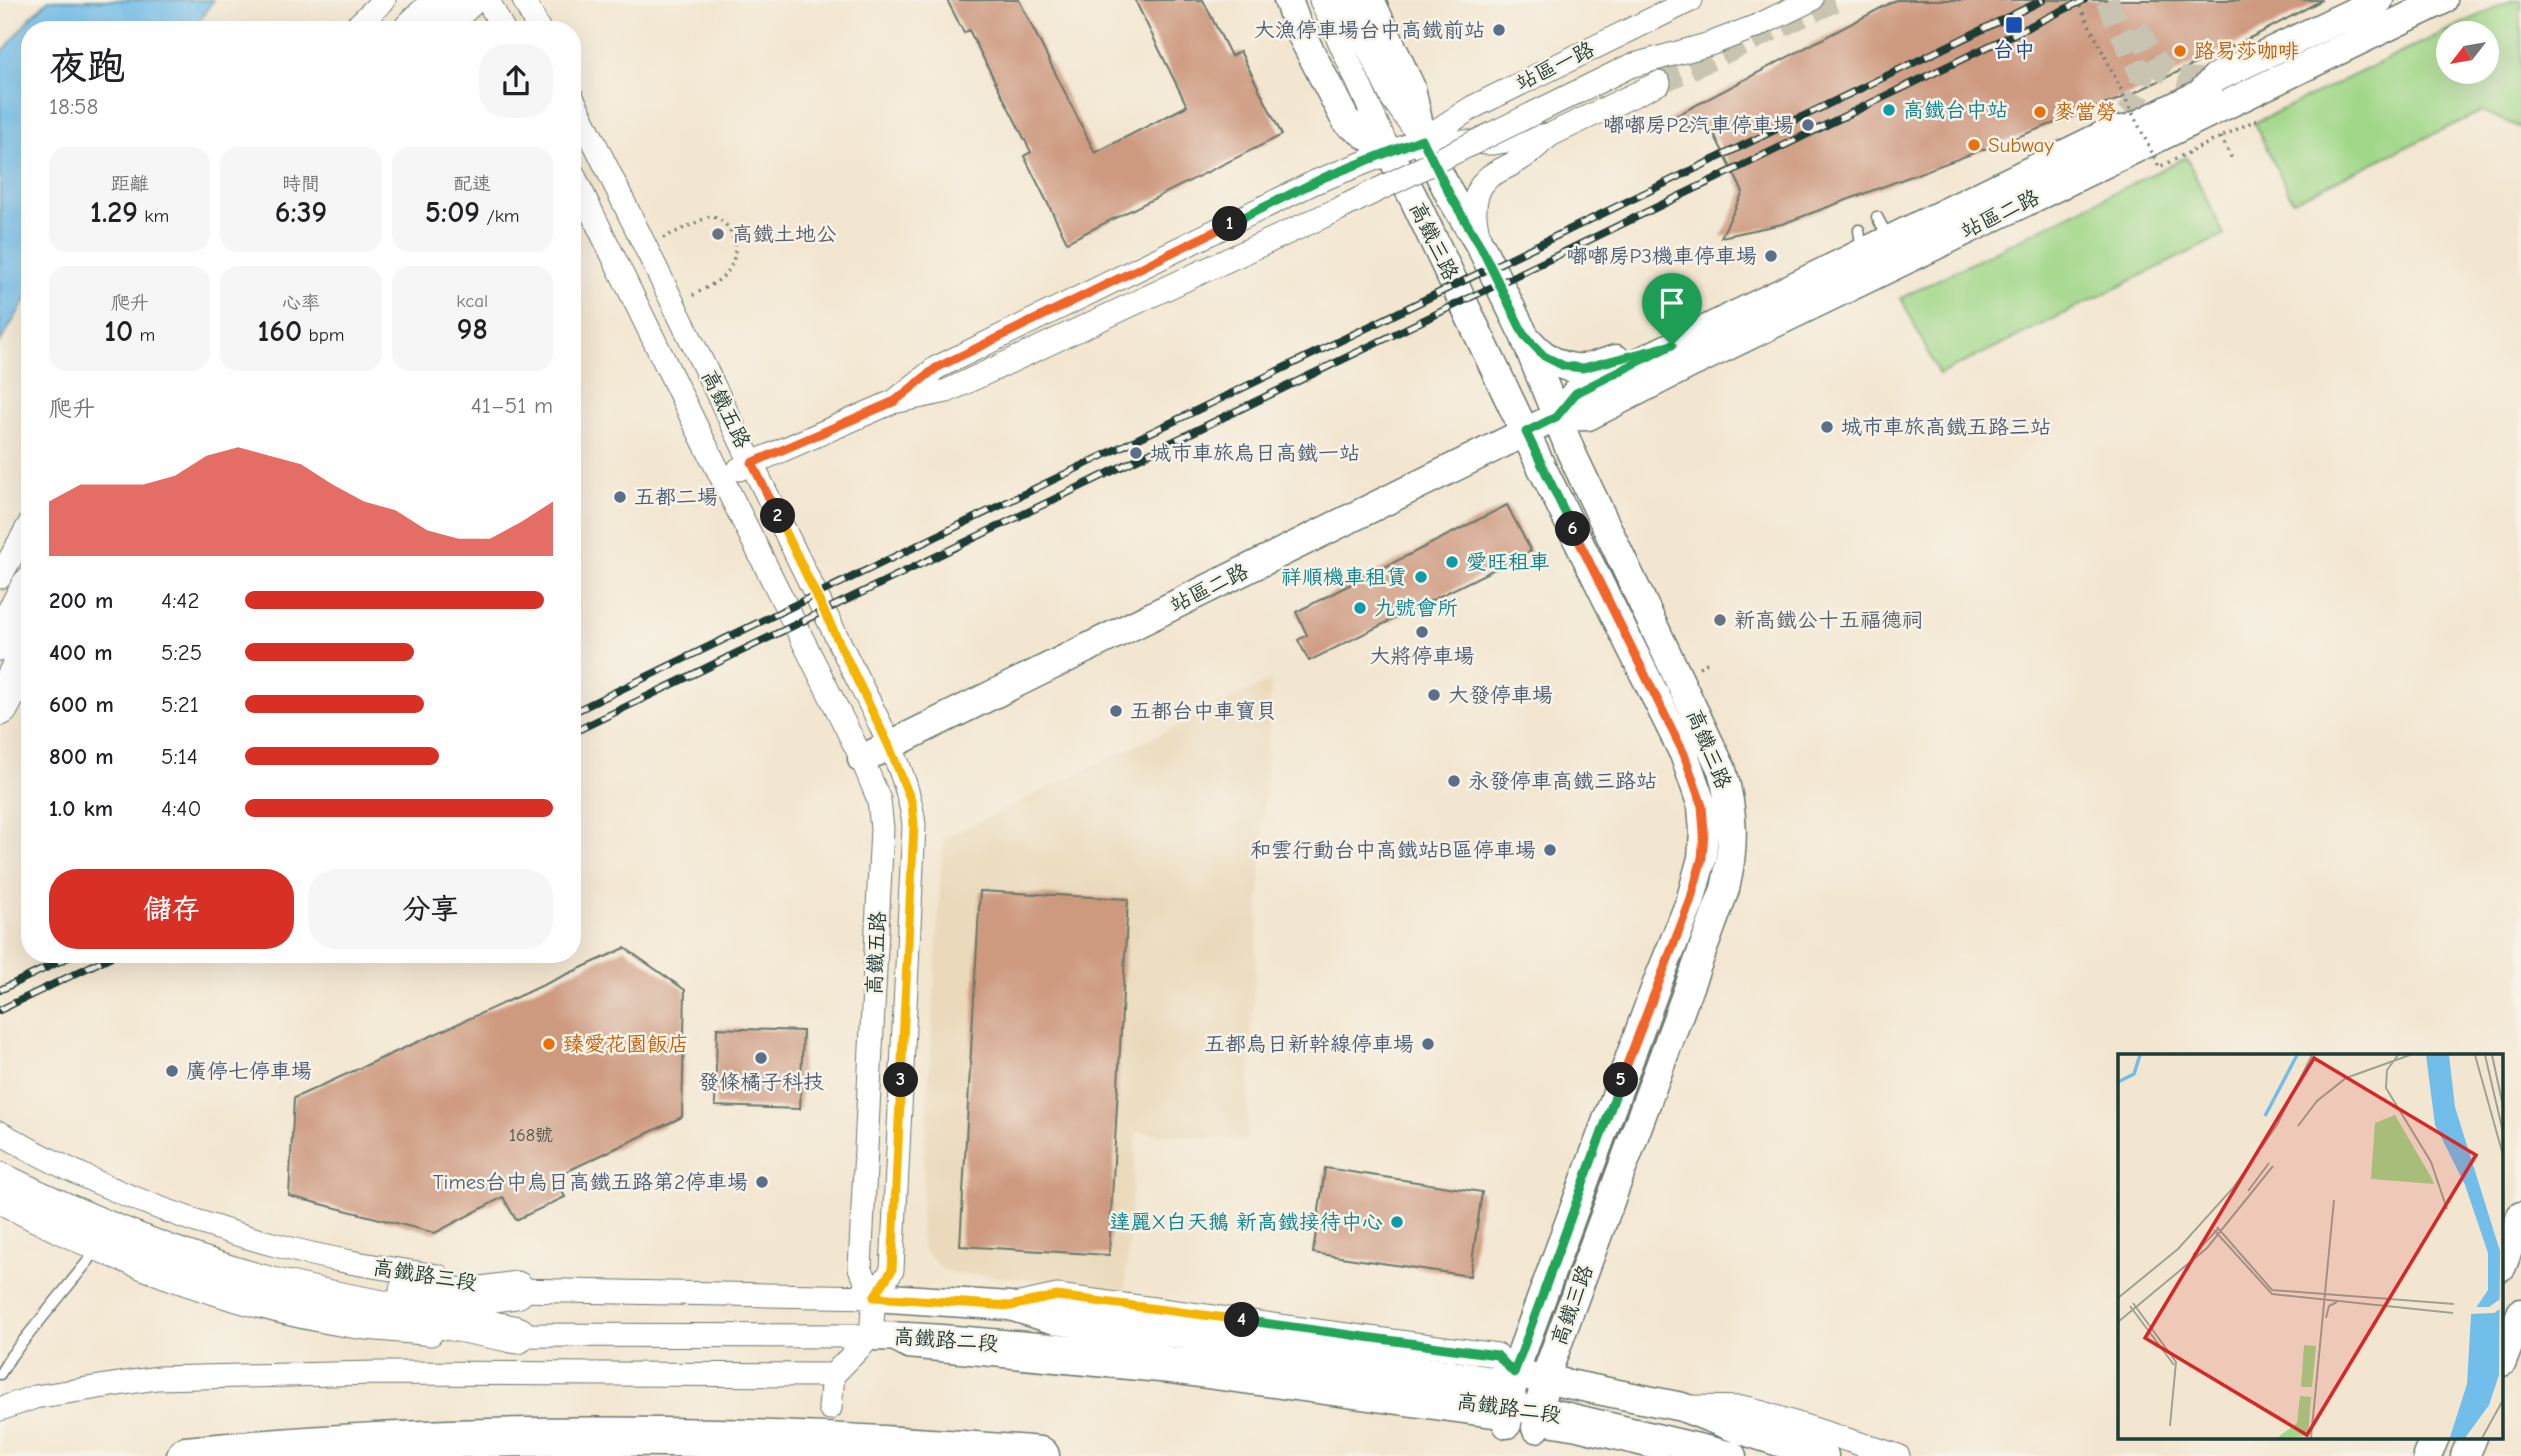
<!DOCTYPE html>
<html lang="zh-TW">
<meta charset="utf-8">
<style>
:root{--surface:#fff;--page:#f6f6f6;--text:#202124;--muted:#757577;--accent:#d93025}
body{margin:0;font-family:"Comic Neue","LXGW WenKai TC",sans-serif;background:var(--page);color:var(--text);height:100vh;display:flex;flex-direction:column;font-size:26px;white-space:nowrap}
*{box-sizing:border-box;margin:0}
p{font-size:23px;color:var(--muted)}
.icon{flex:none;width:38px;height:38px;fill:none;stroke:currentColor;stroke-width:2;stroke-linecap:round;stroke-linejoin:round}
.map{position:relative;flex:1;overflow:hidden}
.panel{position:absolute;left:21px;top:21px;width:560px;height:942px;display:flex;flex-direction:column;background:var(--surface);border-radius:28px;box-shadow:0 7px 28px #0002}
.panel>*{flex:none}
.needle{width:46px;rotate:239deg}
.buttons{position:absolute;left:2436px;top:21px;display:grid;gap:14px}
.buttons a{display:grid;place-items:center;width:63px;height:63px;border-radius:50%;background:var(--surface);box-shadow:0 7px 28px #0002;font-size:35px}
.pin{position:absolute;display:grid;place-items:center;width:60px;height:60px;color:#fff;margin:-72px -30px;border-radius:50% 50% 50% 0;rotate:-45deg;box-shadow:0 0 7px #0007}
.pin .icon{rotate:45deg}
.km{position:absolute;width:35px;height:35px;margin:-18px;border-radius:50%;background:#222;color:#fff;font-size:19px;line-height:35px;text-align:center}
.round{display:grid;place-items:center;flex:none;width:74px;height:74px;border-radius:28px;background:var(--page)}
.summary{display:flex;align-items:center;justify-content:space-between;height:119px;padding:0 28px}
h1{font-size:38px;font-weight:600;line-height:52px}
.metrics{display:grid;grid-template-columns:repeat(3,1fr);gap:10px;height:119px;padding:7px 28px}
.metrics div{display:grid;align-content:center;border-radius:18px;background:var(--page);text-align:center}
.metrics b{font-size:30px;font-weight:600}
.metrics small{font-size:19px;font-weight:400}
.metrics p{font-size:19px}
.chart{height:196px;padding:14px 28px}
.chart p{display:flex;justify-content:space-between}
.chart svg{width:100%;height:126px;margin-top:7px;fill:var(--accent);opacity:.7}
.primary-button{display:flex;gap:14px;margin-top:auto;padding:14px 28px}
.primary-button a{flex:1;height:80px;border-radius:28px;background:var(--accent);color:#fff;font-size:28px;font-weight:600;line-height:80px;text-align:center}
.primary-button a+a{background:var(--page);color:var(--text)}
ul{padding:0 28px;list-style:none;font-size:23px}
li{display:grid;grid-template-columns:112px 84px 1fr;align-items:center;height:52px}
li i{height:18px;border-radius:9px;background:var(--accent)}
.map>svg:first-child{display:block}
.built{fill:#ead9ba}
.green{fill:#a0d788;stroke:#608a5e;stroke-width:2;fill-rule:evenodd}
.water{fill:#71beeb;stroke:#487e90;stroke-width:2}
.building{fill:#cd997f}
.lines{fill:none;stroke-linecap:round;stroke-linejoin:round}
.minor-tunnel{stroke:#c9c4b1;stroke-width:23;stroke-dasharray:23 11;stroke-linecap:butt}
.service-casing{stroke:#69786b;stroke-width:13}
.minor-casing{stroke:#69786b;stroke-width:25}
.tertiary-casing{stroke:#69786b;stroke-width:31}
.trunk-casing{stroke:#69786b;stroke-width:39}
.motorway-casing{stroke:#69786b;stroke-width:41}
.path{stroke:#69786b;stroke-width:3.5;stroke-dasharray:2 5;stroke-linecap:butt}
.service{stroke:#fff;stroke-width:10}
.minor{stroke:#fff;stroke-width:23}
.tertiary{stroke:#fff;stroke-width:28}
.trunk{stroke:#fff;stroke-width:37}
.motorway{stroke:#fff;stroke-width:38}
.rail-casing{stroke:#1f3d34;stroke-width:8}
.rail{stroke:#f7f3e8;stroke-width:5;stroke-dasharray:16;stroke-linecap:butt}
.minor-bridge-casing{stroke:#69786b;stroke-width:25;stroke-linecap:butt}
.path-bridge{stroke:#69786b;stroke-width:3.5;stroke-dasharray:2 5;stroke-linecap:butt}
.minor-bridge{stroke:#fff;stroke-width:23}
.split-1-casing{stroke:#fff;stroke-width:14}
.split-2-casing{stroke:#fff;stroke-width:14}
.split-3-casing{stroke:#fff;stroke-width:14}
.split-4-casing{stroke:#fff;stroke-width:14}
.split-5-casing{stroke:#fff;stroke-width:14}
.split-6-casing{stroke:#fff;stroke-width:14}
.split-7-casing{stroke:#fff;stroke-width:14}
.split-1{stroke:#22a559;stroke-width:9}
.split-2{stroke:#f0652b;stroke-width:9}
.split-3{stroke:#f5b400;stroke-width:9}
.split-4{stroke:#f5b400;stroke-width:9}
.split-5{stroke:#22a559;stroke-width:9}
.split-6{stroke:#f0652b;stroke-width:9}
.split-7{stroke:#22a559;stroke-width:9}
.transit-dot{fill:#1a4fb4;stroke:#f7f3e8;stroke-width:2.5}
.service-dot{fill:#5c6f8a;stroke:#f7f3e8;stroke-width:2.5}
.food-dot{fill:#e8710a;stroke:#f7f3e8;stroke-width:2.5}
.culture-dot{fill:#0f9aa8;stroke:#f7f3e8;stroke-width:2.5}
.worship-dot{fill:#6b7280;stroke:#f7f3e8;stroke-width:2.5}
.labels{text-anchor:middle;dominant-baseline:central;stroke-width:5;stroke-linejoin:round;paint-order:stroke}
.number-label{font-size:18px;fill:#4a5447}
.service-label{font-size:21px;fill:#4e5e75;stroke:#f7f3e8;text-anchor:start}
.transit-label{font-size:21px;fill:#164399;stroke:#f7f3e8}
.food-label{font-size:21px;fill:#c56008;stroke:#f7f3e8;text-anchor:start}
.street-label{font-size:21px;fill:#1f3d34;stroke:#f7f3e8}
.culture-label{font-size:21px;fill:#0d838f;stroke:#f7f3e8;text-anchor:start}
.worship-label{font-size:21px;fill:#5b616d;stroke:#f7f3e8;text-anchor:start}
.inset-river{fill:none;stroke:#71beeb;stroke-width:3.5}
.inset-road{fill:none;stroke:#9ea292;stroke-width:2}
.view{fill:#d62828;fill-opacity:0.15;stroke:#d62828;stroke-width:3.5}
.inset-edge{fill:none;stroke:#1f3d34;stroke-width:3.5}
</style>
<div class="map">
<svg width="2521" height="1456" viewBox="0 0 2521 1456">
<rect width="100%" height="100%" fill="#f7f3e8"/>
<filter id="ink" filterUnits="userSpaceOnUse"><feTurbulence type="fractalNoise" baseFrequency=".0143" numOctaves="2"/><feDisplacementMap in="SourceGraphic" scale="14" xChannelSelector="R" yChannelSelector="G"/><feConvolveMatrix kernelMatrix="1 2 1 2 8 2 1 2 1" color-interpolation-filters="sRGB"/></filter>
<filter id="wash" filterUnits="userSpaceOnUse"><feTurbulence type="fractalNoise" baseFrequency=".00686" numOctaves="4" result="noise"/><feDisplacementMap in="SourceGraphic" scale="28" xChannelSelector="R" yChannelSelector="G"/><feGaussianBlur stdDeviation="1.57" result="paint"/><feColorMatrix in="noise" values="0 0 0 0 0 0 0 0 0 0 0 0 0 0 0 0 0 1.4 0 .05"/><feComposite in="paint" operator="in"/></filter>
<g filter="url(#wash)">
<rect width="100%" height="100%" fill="#f3e6d0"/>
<path class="built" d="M1271 680 1246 1141 1137 1132 1125 1289 955 1273 942 1269 923 1249 920 1233 943 839Z"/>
<path class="green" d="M2511 0H2521V128L2482 111 2293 201 2254 123ZM2448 33H2487V72H2448Z
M2186 157 2224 235 1939 375 1901 298Z"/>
<path class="water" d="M49 0H213L194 30H30V293L0 342V55L31 17Z"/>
<g id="blocks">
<path class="building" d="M947 0H1019L1095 153 1187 106 1135 0H1203L1231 56 1240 51 1282 135 1067 242 1024 156 1031 152 969 30 964 33Z
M1896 0H2322L2258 34 2125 97 1782 224 1721 237 1743 192 1713 132 1664 122Z
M1507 505 1531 551 1309 661 1298 640 1307 635 1296 612Z
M980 891 1128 899 1109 1255 960 1246Z
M625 948 685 990 682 1117 555 1177 565 1197 516 1220 503 1197 435 1233 289 1196 294 1098Z
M717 1028 803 1031 800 1109 715 1106Z
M1325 1168 1482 1192 1470 1276 1313 1253Z"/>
</g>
</g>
<g filter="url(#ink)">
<use href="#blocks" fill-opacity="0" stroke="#69786b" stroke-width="2"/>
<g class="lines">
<path class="minor-tunnel" d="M2107 0 2142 77C2141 102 2127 116 2110 132
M2137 27C2159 70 2164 84 2215 78
M1659 83 1836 0"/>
<defs>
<path id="service" d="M1877 217 1884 230 1894 232
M1858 251 1861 245 1859 230
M890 1344 907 1353 1170 1378 1508 1424
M0 1374 11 1356 89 1260
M1537 1428 1572 1434 1663 1456"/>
<path id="minor" d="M488 0 503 30
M524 0 539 30
M1321 0 1389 151
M1345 0 1392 98 1420 137
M353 30 384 0
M444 30 477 0
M1630 66 1710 44 1757 26 1811 0
M572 97 847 658C871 708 908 769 914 825L892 1270 874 1297 871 1336
M1422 140 1491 143 1550 135 1659 83
M572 172 695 424 862 759 879 800 882 829 860 1268 874 1297
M1479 237C1473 216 1471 191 1490 176 1499 170 1510 166 1519 160 1529 154 1539 144 1549 136
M898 401 947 391 1197 274
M739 469 895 401 936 368 1315 182 1422 140 1473 107 1691 0
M0 577 30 523
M0 1133C86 1182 180 1220 276 1245 329 1260 384 1268 438 1276
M0 1202C109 1260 228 1306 351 1326 377 1330 404 1331 431 1334
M503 1288 516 1290 874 1297
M1010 1306 1057 1296 1497 1355 1514 1373
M503 1335 871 1336
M1692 1407 1747 1408 1898 1456
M830 1408 833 1375 871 1336
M0 1409 35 1397 157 1378 375 1373 833 1375"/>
<path id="tertiary" d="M1288 0 1299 30 1346 121 1389 151 1414 199 1541 466 1684 754 1702 806 1704 832 1702 858 1690 902 1658 981 1514 1373 1507 1424
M1370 0 1411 88 1422 140 1451 197 1481 247 1524 335 1571 452 1722 770C1734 813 1735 846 1725 889L1545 1378 1536 1428
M1528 340C1544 359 1568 374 1594 366 1602 364 1609 361 1616 359
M1556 417 1588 416 1688 365 2443 0
M862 759 1556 417 1576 393 2110 132 2129 129 2200 94 2215 78 2379 0
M2502 1266 2521 1216
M874 1297 1010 1306 1055 1320 1173 1333 1493 1381 1514 1373 1682 1407 1741 1430 1824 1456
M871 1336C919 1336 967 1341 1014 1345 1165 1357 1314 1381 1463 1402L1539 1410 1732 1456
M2502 1362 2521 1313
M2427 1456 2435 1437
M2465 1456 2473 1437"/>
<path id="trunk" d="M412 30 443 0
M0 642 30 586
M0 707 30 648
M0 1181C88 1224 177 1261 272 1286 353 1306 436 1317 517 1335
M408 1290 466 1297 516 1290"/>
<path id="motorway" d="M186 1456C470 1428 755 1432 1040 1456"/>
</defs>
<use href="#service" class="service-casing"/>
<use href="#minor" class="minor-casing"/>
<use href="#tertiary" class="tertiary-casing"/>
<use href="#trunk" class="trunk-casing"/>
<use href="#motorway" class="motorway-casing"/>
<path class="path" d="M2221 137 2233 161
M2192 151 2260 118
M663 238 710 216C734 221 742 252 728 271 719 283 703 289 690 297
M1699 667 1709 662"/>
<use href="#service" class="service"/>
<use href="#minor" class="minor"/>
<use href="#tertiary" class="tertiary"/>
<use href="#trunk" class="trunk"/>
<use href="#motorway" class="motorway"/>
<defs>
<path id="rail" d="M572 713 2043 0
M572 733 2084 0
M0 990 75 954
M0 1010 116 954"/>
</defs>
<use href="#rail" class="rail-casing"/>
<use href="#rail" class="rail"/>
<defs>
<path id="minor-bridge" d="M1197 274 1339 209 1630 66"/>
</defs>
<use href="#minor-bridge" class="minor-bridge-casing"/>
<path class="path-bridge" d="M2077 0 2159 167 2192 151"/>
<use href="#minor-bridge" class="minor-bridge"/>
</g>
</g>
<g class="lines" filter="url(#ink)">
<defs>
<path id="split-1" d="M1230 224 1325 177 1422 139 1451 197 1481 247 1524 335 1544 356 1564 366 1583 368 1672 345"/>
<path id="split-2" d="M778 516 752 463 895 401 936 368 1230 224"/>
<path id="split-3" d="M778 516 889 746 912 803 914 825 901 1080"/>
<path id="split-4" d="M901 1080 892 1270 874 1297 1010 1306 1057 1296 1242 1320"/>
<path id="split-5" d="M1242 1320 1497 1355 1514 1373 1621 1080"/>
<path id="split-6" d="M1573 529 1684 754 1702 806 1704 832 1702 858 1690 902 1621 1080"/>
<path id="split-7" d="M1573 529 1526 432 1556 417 1576 393 1672 345"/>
</defs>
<use href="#split-1" class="split-1-casing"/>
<use href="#split-2" class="split-2-casing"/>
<use href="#split-3" class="split-3-casing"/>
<use href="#split-4" class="split-4-casing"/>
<use href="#split-5" class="split-5-casing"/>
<use href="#split-6" class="split-6-casing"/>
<use href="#split-7" class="split-7-casing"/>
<use href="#split-1" class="split-1"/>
<use href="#split-2" class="split-2"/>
<use href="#split-3" class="split-3"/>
<use href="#split-4" class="split-4"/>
<use href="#split-5" class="split-5"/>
<use href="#split-6" class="split-6"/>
<use href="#split-7" class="split-7"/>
</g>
<rect class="transit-dot" x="2005" y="16" width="18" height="18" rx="3.5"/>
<g class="service-dot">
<circle cx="1499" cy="30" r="7"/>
<circle cx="1808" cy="125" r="7"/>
<circle cx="1771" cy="256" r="7"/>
<circle cx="1827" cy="427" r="7"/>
<circle cx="1136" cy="453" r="7"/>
<circle cx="620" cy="497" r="7"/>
<circle cx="1422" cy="632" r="7"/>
<circle cx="1434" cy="695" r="7"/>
<circle cx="1116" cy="711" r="7"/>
<circle cx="1454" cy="781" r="7"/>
<circle cx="1550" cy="850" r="7"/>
<circle cx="1428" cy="1044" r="7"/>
<circle cx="761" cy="1058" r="7"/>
<circle cx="172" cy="1071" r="7"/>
<circle cx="762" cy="1182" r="7"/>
</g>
<g class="food-dot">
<circle cx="2180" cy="51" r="7"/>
<circle cx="2040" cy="112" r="7"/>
<circle cx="1974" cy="145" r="7"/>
<circle cx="549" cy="1044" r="7"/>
</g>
<g class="culture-dot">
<circle cx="1889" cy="110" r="7"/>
<circle cx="1452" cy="562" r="7"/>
<circle cx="1421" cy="577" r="7"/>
<circle cx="1360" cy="608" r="7"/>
<circle cx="1397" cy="1222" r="7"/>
</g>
<g class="worship-dot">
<circle cx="718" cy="234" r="7"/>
<circle cx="1720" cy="620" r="7"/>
</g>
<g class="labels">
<g class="number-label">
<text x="531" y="1135">168號</text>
</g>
<g class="service-label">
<text x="1485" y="30" text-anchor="end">大漁停車場台中高鐵前站</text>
<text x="1794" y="125" text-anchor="end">嘟嘟房P2汽車停車場</text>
<text x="1757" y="256" text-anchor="end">嘟嘟房P3機車停車場</text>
<text x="1841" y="427">城市車旅高鐵五路三站</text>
<text x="1150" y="453">城市車旅烏日高鐵一站</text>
<text x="634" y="497">五都二場</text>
<text x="1422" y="656" text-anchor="middle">大將停車場</text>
<text x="1448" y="695">大發停車場</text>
<text x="1130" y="711">五都台中車寶貝</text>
<text x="1468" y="781">永發停車高鐵三路站</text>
<text x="1536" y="850" text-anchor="end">和雲行動台中高鐵站B區停車場</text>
<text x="1414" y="1044" text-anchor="end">五都烏日新幹線停車場</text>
<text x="186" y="1071">廣停七停車場</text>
<text x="761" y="1082" text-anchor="middle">發條橘子科技</text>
<text x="748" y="1182" text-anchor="end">Times台中烏日高鐵五路第2停車場</text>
</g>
<g class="transit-label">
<text x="2014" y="50">台中</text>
</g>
<g class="food-label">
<text x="2194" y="51">路易莎咖啡</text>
<text x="2054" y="112">麥當勞</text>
<text x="1988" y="145">Subway</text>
<text x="563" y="1044">臻愛花園飯店</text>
</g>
<g class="street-label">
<text transform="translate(1555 66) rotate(-26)">站區一路</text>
<text transform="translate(2000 214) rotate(-26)">站區二路</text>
<text transform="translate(1434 241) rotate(64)">高鐵三路</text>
<text transform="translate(726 409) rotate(64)">高鐵五路</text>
<text transform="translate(1209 588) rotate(-26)">站區二路</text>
<text transform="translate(1709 749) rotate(68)">高鐵三路</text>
<text transform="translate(876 953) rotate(-87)">高鐵五路</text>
<text transform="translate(425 1275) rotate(9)">高鐵路三段</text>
<text transform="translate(1572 1305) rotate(-70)">高鐵三路</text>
<text transform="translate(946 1340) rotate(4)">高鐵路二段</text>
<text transform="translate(1509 1408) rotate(8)">高鐵路二段</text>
</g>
<g class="culture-label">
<text x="1903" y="110">高鐵台中站</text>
<text x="1466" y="562">愛旺租車</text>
<text x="1407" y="577" text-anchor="end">祥順機車租賃</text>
<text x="1374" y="608">九號會所</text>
<text x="1383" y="1222" text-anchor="end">達麗X白天鵝 新高鐵接待中心</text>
</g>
<g class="worship-label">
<text x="732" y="234">高鐵土地公</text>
<text x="1734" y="620">新高鐵公十五福德祠</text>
</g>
</g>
<g transform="translate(2118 1054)">
<rect width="385" height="385" fill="#f3e6d0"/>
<path d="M277 61 313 123 316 130 253 125 257 69ZM186 291 198 292 194 333H183ZM182 342 193 343 190 382 159 384 179 369Z" fill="#a0d788"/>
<path d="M308 1H331L337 53 382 197 381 321 371 351 347 384 332 383 349 330 353 261 370 236V199L347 131 317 71Z" fill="#71beeb"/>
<path d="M385 243V253L376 259 350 260 351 253H371Z" fill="#f3e6d0"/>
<path class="inset-river" d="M0 28 16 20 22 1M147 62 179 1"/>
<path class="inset-road" d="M280 1 269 16 268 34 313 108 329 155M357 1 385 101M367 1 385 78M374 1 385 52M180 72 199 47 228 24 292 1M130 137 151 109M99 173 154 236 336 250M96 176 154 240 335 259M75 201 100 175M0 244 60 195 115 134 159 71 194 1M15 249 58 308 52 372M12 252 56 311M208 264 211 252 219 248M0 268 89 194 155 112M193 384 216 146M364 384 385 346"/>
<path class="view" d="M196 4 358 101 189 381 27 284Z"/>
<rect width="385" height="385" class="inset-edge"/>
</g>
</svg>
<div class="buttons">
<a><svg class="needle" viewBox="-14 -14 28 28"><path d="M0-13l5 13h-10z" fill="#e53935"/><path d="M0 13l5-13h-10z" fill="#757577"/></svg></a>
</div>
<div class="pin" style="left:1672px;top:345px;background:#1e9e55"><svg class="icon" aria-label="arrive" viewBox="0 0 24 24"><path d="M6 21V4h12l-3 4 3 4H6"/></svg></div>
<b class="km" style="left:1230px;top:224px">1</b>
<b class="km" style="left:778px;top:516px">2</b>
<b class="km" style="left:901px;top:1080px">3</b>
<b class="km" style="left:1242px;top:1320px">4</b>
<b class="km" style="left:1621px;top:1080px">5</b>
<b class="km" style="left:1573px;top:529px">6</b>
<section class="panel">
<div class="summary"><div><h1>夜跑</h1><p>18:58</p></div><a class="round"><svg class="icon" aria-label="share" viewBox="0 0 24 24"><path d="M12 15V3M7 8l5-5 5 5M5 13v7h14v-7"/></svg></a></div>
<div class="metrics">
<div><p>距離</p><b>1.29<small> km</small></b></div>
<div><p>時間</p><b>6:39</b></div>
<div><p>配速</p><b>5:09<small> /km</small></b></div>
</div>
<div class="metrics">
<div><p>爬升</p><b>10<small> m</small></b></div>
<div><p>心率</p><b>160<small> bpm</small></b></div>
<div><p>kcal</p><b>98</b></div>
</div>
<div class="chart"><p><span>爬升</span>41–51 m</p>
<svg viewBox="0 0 160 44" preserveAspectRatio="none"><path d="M0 44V25L10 19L20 19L30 19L40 16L50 9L60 6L70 9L80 12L90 19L100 25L110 28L120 35L130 38L140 38L150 32L160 25V44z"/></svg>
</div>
<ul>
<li><b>200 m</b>4:42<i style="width:97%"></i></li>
<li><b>400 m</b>5:25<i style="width:55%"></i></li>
<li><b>600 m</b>5:21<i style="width:58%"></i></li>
<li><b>800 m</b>5:14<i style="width:63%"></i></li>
<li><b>1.0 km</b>4:40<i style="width:100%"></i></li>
</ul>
<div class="primary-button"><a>儲存</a><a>分享</a></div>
</section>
</div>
